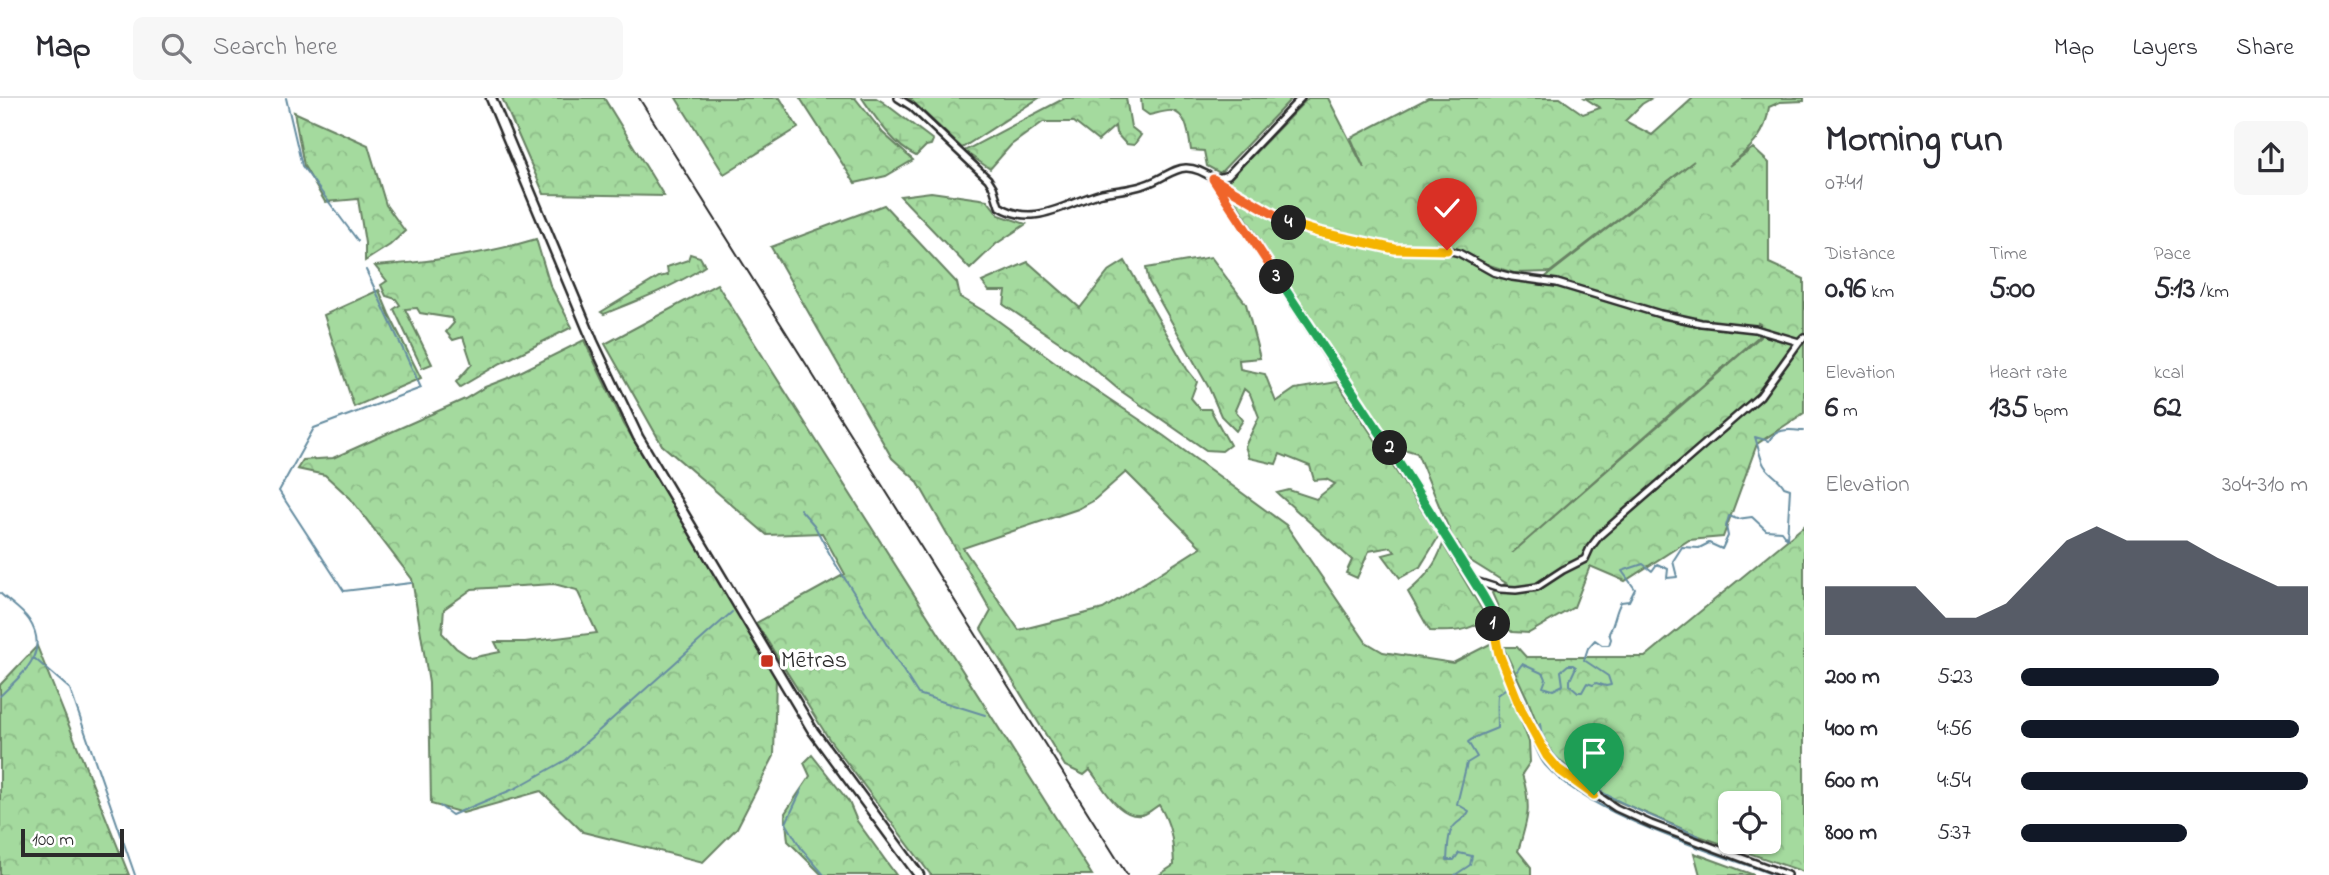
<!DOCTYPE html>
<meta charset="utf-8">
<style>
:root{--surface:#fff;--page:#f7f7f7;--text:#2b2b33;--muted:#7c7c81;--line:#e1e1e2;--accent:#111827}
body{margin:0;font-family:"Indie Flower",sans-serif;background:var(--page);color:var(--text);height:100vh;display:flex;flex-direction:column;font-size:26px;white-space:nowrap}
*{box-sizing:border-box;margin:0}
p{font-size:23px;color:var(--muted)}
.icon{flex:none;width:38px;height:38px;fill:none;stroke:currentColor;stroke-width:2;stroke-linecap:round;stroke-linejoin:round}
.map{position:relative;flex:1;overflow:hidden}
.details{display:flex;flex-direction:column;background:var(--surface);width:525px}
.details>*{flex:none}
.fabs{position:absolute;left:1718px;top:693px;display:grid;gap:14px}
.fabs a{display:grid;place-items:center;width:63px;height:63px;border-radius:10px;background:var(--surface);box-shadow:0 2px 5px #0004;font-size:35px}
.scale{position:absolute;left:21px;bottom:18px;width:103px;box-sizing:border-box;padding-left:7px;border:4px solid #2b2b2b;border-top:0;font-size:19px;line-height:24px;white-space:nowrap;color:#2b2b2b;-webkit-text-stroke:5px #fff;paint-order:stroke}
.pin{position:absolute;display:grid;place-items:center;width:60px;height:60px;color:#fff;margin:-72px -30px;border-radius:50% 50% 50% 0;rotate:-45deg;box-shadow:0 0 7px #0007}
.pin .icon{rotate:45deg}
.km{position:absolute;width:35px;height:35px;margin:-18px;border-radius:50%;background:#222;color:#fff;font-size:19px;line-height:35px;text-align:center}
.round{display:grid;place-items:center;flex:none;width:74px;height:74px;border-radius:10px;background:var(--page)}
.summary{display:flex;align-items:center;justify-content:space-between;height:119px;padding:0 21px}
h1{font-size:38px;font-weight:700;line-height:52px}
.stats{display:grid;grid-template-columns:repeat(3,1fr);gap:10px;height:119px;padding:7px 21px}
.stats div{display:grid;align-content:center}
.stats b{font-size:30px;font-weight:700}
.stats small{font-size:19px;font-weight:400}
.stats p{font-size:19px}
.chart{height:196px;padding:14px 21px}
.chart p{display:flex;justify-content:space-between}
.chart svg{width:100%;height:126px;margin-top:7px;fill:var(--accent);opacity:.7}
ul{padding:0 21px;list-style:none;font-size:23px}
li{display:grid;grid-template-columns:112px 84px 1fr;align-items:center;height:52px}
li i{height:18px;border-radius:9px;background:var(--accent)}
header{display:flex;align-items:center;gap:42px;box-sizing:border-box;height:98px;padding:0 35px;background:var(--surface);border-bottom:2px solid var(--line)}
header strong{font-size:33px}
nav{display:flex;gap:38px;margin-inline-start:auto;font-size:24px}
.search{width:490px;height:63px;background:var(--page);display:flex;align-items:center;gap:18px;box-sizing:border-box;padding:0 24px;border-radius:10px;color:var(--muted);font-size:26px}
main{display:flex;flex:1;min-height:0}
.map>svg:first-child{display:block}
.grass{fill:url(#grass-tufts);stroke:#688264;stroke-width:2}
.forest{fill:url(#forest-crowns);stroke:#688264;stroke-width:2;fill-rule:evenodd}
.wetland{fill:url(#wetland-marsh);stroke:#688264;stroke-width:2}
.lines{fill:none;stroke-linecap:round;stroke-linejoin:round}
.stream{stroke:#668da1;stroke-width:2}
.street-casing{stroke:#2b2b2b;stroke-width:10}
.secondary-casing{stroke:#2b2b2b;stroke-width:13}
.street{stroke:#fff;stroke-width:5}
.secondary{stroke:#fff;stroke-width:8}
.rail{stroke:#2b2b2b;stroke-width:2}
.split-1-casing{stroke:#fff;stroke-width:14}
.split-2-casing{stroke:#fff;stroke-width:14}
.split-3-casing{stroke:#fff;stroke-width:14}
.split-4-casing{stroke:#fff;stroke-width:14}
.split-5-casing{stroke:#fff;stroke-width:14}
.split-1{stroke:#f5b400;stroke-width:9}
.split-2{stroke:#22a559;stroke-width:9}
.split-3{stroke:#22a559;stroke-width:9}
.split-4{stroke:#f0652b;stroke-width:9}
.split-5{stroke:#f5b400;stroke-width:9}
.poi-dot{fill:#c8321e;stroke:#fff;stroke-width:2.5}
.labels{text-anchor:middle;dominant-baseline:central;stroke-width:7;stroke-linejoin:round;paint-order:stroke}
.poi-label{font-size:24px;fill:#2b2b2b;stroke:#fff;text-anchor:start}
</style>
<header>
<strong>Map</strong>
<div class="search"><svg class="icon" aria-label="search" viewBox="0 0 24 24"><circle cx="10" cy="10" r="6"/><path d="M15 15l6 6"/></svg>Search here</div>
<nav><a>Map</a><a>Layers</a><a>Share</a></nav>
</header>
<main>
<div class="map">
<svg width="1804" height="777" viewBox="0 0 1804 777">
<defs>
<pattern id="grass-tufts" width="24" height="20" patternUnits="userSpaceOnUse" patternTransform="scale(1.75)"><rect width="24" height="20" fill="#a4da9e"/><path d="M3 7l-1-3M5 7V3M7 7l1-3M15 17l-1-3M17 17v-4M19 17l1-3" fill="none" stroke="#8dbb88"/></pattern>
<pattern id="forest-crowns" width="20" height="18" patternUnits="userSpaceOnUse" patternTransform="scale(1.75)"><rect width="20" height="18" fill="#a4da9e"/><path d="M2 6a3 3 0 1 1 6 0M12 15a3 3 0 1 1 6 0" fill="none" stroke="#8dbb88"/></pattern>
<pattern id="wetland-marsh" width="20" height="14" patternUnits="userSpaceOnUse" patternTransform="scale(1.75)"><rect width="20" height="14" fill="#a4da9e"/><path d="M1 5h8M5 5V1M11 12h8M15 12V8" fill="none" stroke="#8dbb88"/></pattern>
</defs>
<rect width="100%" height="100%" fill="#fff"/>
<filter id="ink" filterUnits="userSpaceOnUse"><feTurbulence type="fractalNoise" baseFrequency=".0143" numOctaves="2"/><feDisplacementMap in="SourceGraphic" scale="14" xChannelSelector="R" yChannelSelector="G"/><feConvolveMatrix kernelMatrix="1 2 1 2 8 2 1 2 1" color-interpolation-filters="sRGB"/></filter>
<g filter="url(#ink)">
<path class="grass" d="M690 156 700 159 705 168C674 189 638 202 604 216L601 214 659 179 668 177 667 169 688 162Z"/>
<path class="forest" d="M502 0H604L664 98 544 96Z
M676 0H780L798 30 724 76Z
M800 0H855L883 35 913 62 886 78 855 85Z
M909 0H1039L962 50Z
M1065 0H1126L1131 29 1141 37 1134 47 1126 46 1116 35 1115 28 1098 43 1074 24H1043L1011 47 990 71 964 53Z
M1141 0H1292L1220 75 1207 68 1204 53 1191 52C1189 40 1188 16 1172 13 1166 12 1155 16 1149 17L1142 12Z
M1308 0H1328L1364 70 1351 40 1428 0H1560L1583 16 1600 10 1585 0H1652L1642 6 1625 23 1652 37 1693 0H1804V3L1780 4 1769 9C1765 40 1751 49 1729 68L1753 50 1769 65V165L1804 181V315L1757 346 1723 439 1689 442 1625 483 1590 468 1574 509 1529 535 1512 534 1499 523 1498 509 1492 495 1506 485 1466 460 1457 443H1454L1417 355 1393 348 1329 253 1231 96 1285 125 1320 137 1398 155H1449L1466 161 1497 178 1539 184 1694 63 1550 174 1514 175 1480 164 1464 155 1388 148 1285 122 1229 89 1228 83ZM1758 225 1760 226V239L1512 455 1758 239Z
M294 14 368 47 386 107 405 133 390 147 365 163V145L358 101 325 104 304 68Z
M931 94 987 102 999 117 1026 126 996 146 970 171 900 98Z
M884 107 957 185 960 199 989 216 1066 272 1164 338 1286 427 1366 544 1383 554 1453 565 1492 545 1529 644 1530 664 1522 676C1532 709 1528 721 1518 753L1531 769V777H1159L1174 767C1173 743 1172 728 1159 707 1155 709 1150 714 1145 716 1120 724 1103 688 1090 672L1084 677 1065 668 981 531 991 513 917 383 892 360 771 149ZM1126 374 1201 449 1103 511 1019 532 963 450 1078 411 1093 403Z
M536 141 550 187 572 229 501 265 460 289 456 284 472 266 463 239 453 242 446 234 454 225 451 220 420 215 417 210 405 211 432 266 422 270 394 211 400 207 396 201 386 198 381 187 387 183 375 168C429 164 483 157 536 141Z
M1211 159 1246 206 1260 260 1239 262 1240 271 1265 276 1276 304 1295 291 1337 284 1439 438 1420 469 1400 480 1383 457 1395 454 1391 449 1369 453 1357 480 1346 475 1352 462 1277 395 1289 392 1316 401 1335 386 1326 381 1314 382 1310 368 1280 356 1276 366 1249 360 1245 348 1259 319 1250 296 1244 291 1235 312 1243 322 1236 333 1221 318 1209 290 1149 184 1146 170Z
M1125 163 1187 271 1197 284 1191 300 1200 311H1210L1230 347 1222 353 1206 352 1118 291 1074 254 1004 207 1006 193H989L982 184 1028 164 1080 210 1109 173Z
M717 186 1092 777H931L829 641 756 525 845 476 822 435 767 437 662 347 605 246Z
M379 192 389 216 421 280 354 309 324 217Z
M584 242 624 326 776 579 774 658 737 730 703 764 583 734 541 693 463 715 431 706 429 585 412 481 350 400 325 377 297 371 303 362 333 360 465 301 485 289 508 280ZM554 486 577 492 597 535 525 544H495L500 554 471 560 456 550 442 535 444 511 472 491Z
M1804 428V774L1699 738 1608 699 1572 674 1554 657 1541 635 1527 600 1503 549H1517L1526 559H1645ZM1769 705V744H1731V705Z
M1443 446 1487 520C1468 534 1453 534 1430 533L1408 494C1425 480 1436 467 1443 446Z
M37 548 129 777H0V587Z
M812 657 849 704 857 723 896 777H822L788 743 785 715 810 678 804 665Z
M1694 755 1754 777H1700Z"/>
<path class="wetland" d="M862 0H876L883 4 933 42 931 47 926 48 916 58C894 48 876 20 862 0Z"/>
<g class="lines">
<path class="stream" d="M286 0 302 68 358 143
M366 172 421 290 314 330 279 393 344 493 411 485
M800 411 814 427 833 462 918 596 985 617
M0 495C9 504 22 512 29 522 51 555 21 577 0 598
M34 560 70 591 135 777
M1517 573 1522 566 1544 576 1546 581 1543 589 1553 592 1563 587 1561 573 1568 567H1573L1576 569 1570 582V587L1578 594H1582L1587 585 1593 587 1596 585 1606 588 1611 587 1608 578 1584 562 1588 550 1595 542 1602 547H1609L1611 541 1609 535C1615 525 1615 514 1621 504L1629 503 1635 491 1622 473 1643 466 1652 473 1657 466 1668 471 1667 480 1677 479 1673 463 1682 449 1699 450 1709 445 1722 451 1728 438 1726 428 1729 418 1737 421 1752 419 1766 432 1781 433 1787 441 1790 391 1784 389C1779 379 1770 377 1764 367 1760 360 1758 348 1755 339L1769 343C1776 329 1791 332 1804 333
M1540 625C1543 681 1655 719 1699 738
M1535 648C1538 654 1540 661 1545 667 1589 717 1711 753 1774 777
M802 691 786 725 801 750 824 777
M440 708 452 717 516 690 566 662 732 514
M1455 777 1470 767 1472 758 1459 755 1454 762H1447C1448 752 1447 739 1452 731 1456 723 1465 722 1469 713L1457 706 1467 665 1477 659 1468 644C1477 637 1486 635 1497 630 1497 619 1496 607 1497 597L1505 591"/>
<defs>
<path id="street" d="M898 0 912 9 988 81 993 89 999 108C1034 131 1067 104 1102 95 1116 92 1130 92 1144 87 1173 78 1180 57 1214 81L1330 261 1399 364 1483 498 1491 512 1499 557 1522 611 1547 658 1558 671 1616 710 1651 726 1787 777
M1215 81 1228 77 1301 0
M1216 82 1286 124 1318 134 1395 151 1447 152 1459 155 1493 174 1512 179 1557 185 1660 216 1701 225 1755 231 1799 244 1804 239
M1475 483 1500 491 1516 492 1537 489 1563 472 1585 461 1590 450 1600 437 1760 298 1799 244"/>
<path id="secondary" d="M491 0 593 244 638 339 813 633 919 777"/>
</defs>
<use href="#street" class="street-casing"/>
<use href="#secondary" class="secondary-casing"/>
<use href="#street" class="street"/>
<use href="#secondary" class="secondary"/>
<path class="rail" d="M639 0 1127 777"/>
</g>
</g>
<g class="lines" filter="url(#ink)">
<defs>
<path id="split-1" d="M1493 526 1499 556 1521 611 1547 658 1558 671 1594 697"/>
<path id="split-2" d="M1390 350 1483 498 1491 512 1493 526"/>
<path id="split-3" d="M1277 179 1390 350"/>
<path id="split-4" d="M1277 179 1213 81 1289 125"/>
<path id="split-5" d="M1289 125 1318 134 1395 151 1447 152"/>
</defs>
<use href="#split-1" class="split-1-casing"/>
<use href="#split-2" class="split-2-casing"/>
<use href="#split-3" class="split-3-casing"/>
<use href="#split-4" class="split-4-casing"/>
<use href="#split-5" class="split-5-casing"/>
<use href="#split-1" class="split-1"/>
<use href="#split-2" class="split-2"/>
<use href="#split-3" class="split-3"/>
<use href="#split-4" class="split-4"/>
<use href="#split-5" class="split-5"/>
</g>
<rect class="poi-dot" x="760" y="556" width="14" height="14" rx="3.5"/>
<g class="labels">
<g class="poi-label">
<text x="781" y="563">Mētras</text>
</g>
</g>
</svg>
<div class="fabs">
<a><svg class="icon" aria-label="locate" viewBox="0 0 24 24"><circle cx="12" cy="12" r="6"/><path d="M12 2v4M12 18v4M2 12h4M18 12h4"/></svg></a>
</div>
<div class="scale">100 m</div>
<div class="pin" style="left:1594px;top:697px;background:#1e9e55"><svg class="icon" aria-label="arrive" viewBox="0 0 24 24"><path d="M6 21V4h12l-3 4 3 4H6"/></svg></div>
<div class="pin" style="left:1447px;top:152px;background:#d93025"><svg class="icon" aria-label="check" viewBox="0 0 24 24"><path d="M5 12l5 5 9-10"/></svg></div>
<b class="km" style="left:1493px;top:526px">1</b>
<b class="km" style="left:1390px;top:350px">2</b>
<b class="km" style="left:1277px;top:179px">3</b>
<b class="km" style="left:1289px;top:125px">4</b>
</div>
<section class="details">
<div class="summary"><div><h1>Morning run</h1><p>07:41</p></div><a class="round"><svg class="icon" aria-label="share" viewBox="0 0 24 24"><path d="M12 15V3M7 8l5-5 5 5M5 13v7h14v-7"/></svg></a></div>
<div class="stats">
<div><p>Distance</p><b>0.96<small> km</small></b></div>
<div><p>Time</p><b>5:00</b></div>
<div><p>Pace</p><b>5:13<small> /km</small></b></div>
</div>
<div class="stats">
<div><p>Elevation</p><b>6<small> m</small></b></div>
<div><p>Heart rate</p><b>135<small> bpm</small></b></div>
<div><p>kcal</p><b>62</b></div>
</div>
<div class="chart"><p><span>Elevation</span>304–310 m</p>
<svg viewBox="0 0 160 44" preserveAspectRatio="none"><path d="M0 44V27L10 27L20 27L30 27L40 38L50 38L60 33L70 22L80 11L90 6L100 11L110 11L120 11L130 17L140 22L150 27L160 27V44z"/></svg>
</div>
<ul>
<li><b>200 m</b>5:23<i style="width:69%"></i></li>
<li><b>400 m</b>4:56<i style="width:97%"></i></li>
<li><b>600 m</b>4:54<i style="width:100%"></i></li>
<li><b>800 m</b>5:37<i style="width:58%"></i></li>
</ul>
</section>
</main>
